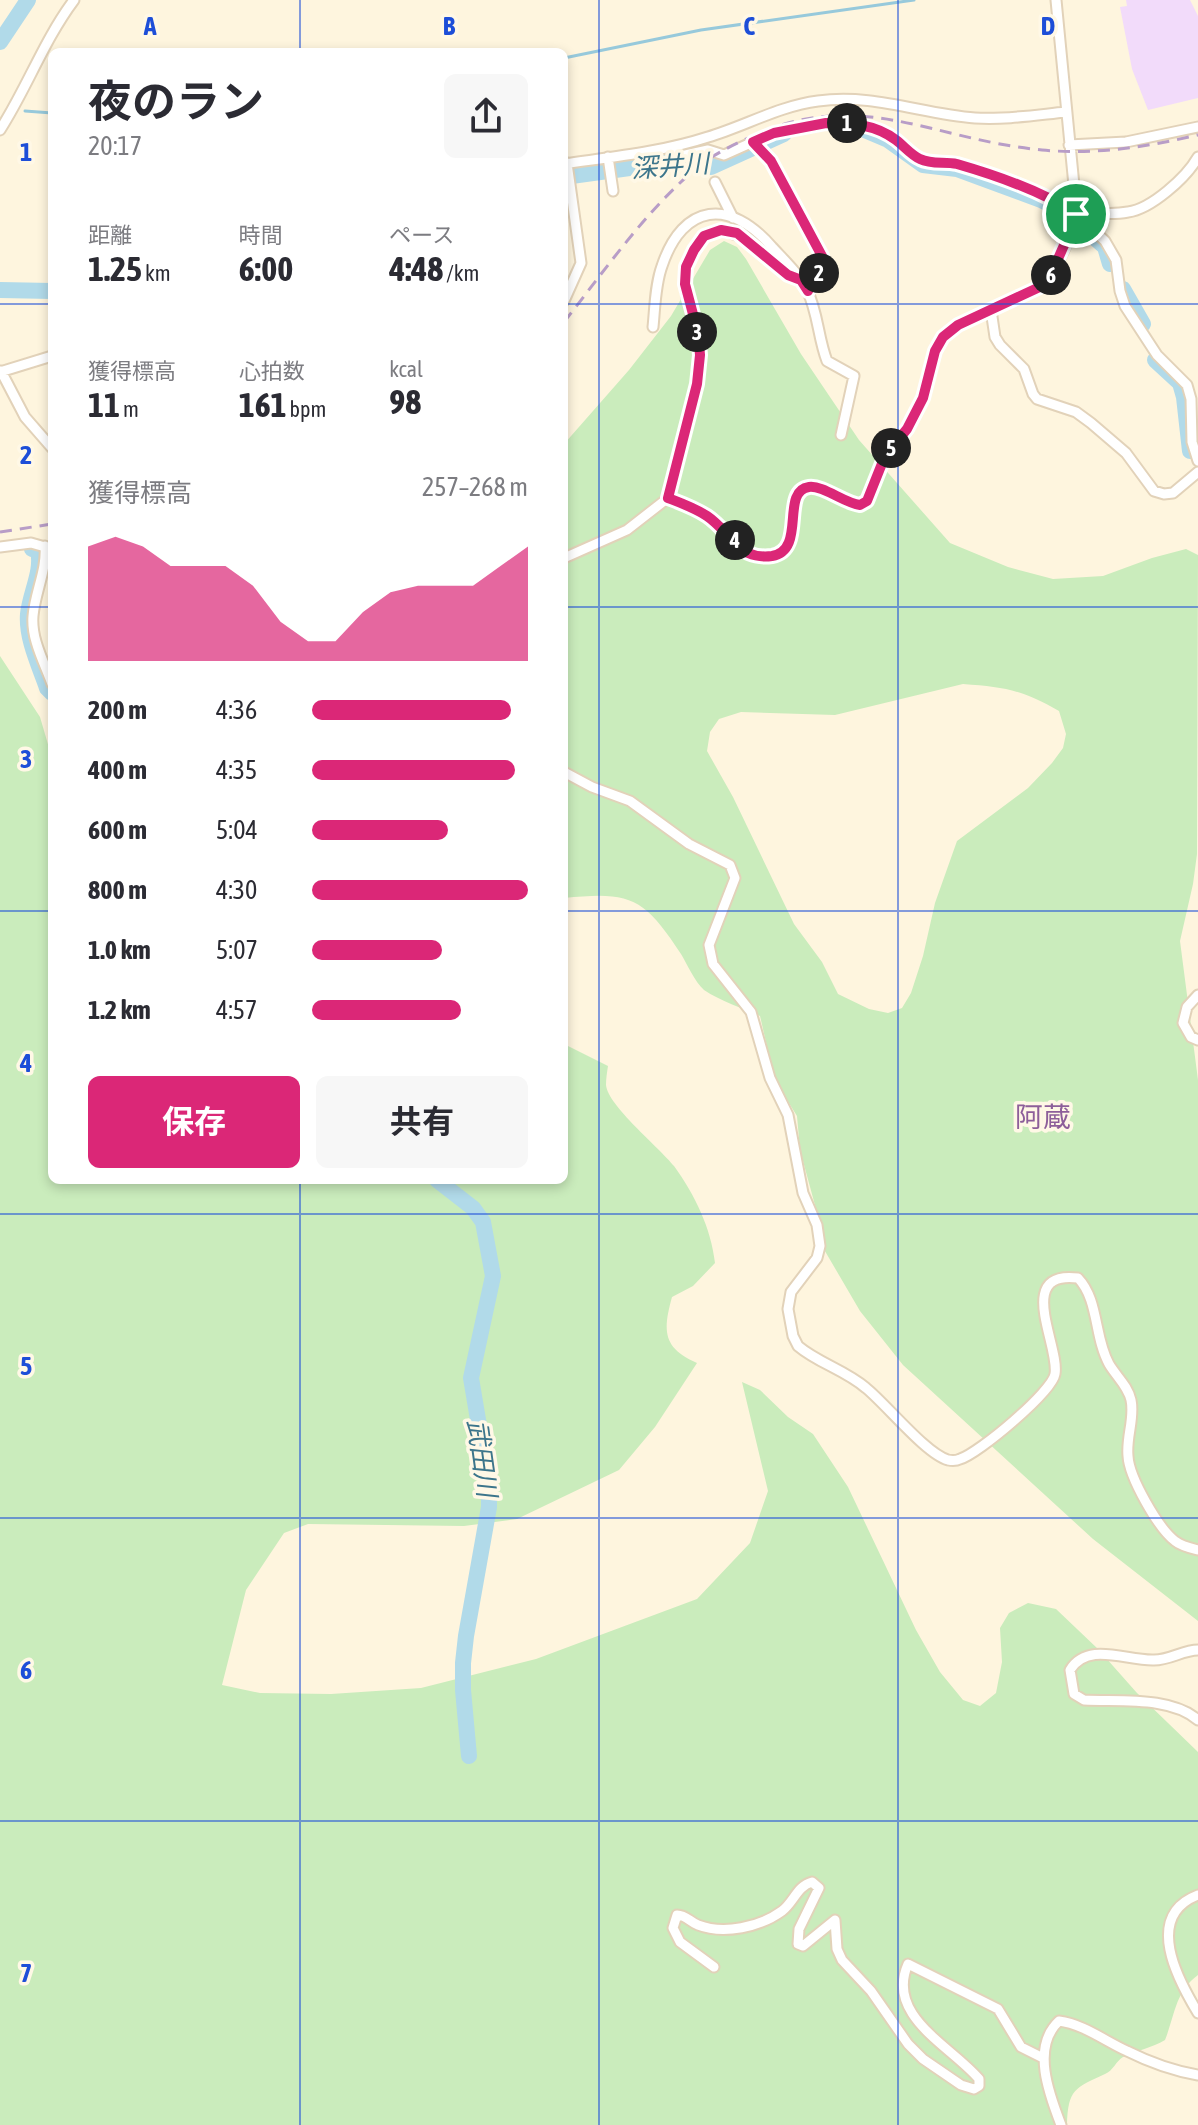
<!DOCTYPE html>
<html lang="ja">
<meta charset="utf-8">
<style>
:root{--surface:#fff;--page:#f7f7f7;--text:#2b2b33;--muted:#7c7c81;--accent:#db2777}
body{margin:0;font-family:"Asap Condensed","Noto Sans JP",sans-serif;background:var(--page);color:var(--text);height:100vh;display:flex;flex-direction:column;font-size:30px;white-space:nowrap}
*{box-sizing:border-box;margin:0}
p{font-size:26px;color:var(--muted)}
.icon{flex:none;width:44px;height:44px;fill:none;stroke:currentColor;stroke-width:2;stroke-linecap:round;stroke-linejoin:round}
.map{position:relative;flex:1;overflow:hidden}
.details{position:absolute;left:48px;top:48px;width:520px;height:1136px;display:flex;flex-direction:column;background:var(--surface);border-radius:12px;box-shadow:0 4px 12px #0003}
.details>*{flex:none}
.pin{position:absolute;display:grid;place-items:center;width:68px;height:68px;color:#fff;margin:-34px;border:4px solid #fff;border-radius:50%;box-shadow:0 2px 8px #0007}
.km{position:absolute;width:40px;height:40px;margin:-20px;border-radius:50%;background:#222;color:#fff;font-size:22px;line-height:40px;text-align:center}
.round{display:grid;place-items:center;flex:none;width:84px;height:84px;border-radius:12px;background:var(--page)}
.head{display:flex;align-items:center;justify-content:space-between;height:136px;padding:0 40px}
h1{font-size:44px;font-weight:700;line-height:60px}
.stats{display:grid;grid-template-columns:repeat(3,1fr);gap:12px;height:136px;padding:8px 40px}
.stats div{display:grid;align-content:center}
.stats b{font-size:34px;font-weight:700}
.stats small{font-size:22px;font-weight:400}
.stats p{font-size:22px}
.chart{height:224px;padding:16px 40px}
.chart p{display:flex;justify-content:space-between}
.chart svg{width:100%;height:144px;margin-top:8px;fill:var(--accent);opacity:.7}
.primary-button{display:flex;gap:16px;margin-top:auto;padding:16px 40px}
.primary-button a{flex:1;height:92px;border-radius:12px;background:var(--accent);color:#fff;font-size:32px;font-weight:700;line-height:92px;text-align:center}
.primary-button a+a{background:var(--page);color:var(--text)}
ul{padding:0 40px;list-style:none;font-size:26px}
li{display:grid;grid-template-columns:128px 96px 1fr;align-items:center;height:60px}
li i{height:20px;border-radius:10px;background:var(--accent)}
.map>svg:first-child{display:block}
.education{fill:#f2dbfa}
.green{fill:#caecbc;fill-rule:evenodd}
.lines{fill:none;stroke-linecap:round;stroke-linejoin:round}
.stream{stroke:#97c9db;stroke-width:3}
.river{stroke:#b1dae9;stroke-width:16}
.minor-casing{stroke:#e2d2b9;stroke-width:13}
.minor{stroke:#fff;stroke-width:9}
.rail{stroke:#b89dc7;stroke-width:3;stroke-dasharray:12 8;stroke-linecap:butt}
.route-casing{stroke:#fff;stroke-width:16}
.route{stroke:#db2777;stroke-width:10}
.grid{fill:none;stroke:#1d4ed8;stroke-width:2;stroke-opacity:0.55}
.labels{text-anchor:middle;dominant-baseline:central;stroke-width:7;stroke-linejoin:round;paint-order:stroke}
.water-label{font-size:26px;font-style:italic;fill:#3c758b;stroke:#fff8e6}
.quarter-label{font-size:28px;fill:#8d5f9a;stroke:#fff8e6}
.grid-label{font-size:26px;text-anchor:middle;font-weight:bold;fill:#1d4ed8;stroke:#fff8e6;stroke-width:7;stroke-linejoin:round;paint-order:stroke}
</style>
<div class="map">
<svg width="1198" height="2125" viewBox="0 0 1198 2125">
<rect width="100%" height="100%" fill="#fef5de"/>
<path class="education" d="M1126 0H1190L1198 16V98L1148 110 1132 69 1120 7 1127 6Z"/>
<path class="green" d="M724 241 737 247 746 259 801 354 859 440 950 543 1008 567 1053 579 1103 576 1152 558 1186 549 1198 555 1197 854 1193 884 1180 941 1198 1080V1621L1093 1539 903 1365 860 1311 822 1246 819 1220 800 1150 797 1116 782 1092 772 1068 760 1016C743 1008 720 1001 704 990 695 982 687 964 681 954 644 897 630 891 564 898V444L629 370 671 316 710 250ZM963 684C1005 687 1022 690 1059 711L1066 734 1063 748 1052 763 1028 788 957 841 935 903 923 956 911 993 902 1008 888 1013 869 1009 838 994 822 962 794 924 733 797 707 751 710 732 719 719 741 712 835 715Z
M0 656 40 717 52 758V1180H564V1044L608 1066C607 1072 606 1079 606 1085 608 1106 659 1147 674 1166 695 1195 711 1228 715 1263L693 1286 672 1297C663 1330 662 1348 697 1363L655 1427 619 1470 517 1519 464 1526 308 1524 284 1533 246 1590 222 1685 260 1693 331 1694 421 1688 536 1659 697 1599 750 1543 768 1491 742 1382 760 1390 788 1417 813 1434 848 1487 916 1630 940 1672 963 1700 980 1706 996 1693 1002 1662 1000 1628 1009 1613 1028 1603 1056 1609 1098 1649 1137 1693 1198 1752V1975C1175 1992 1175 2015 1165 2040 1152 2048 1137 2050 1123 2057 1116 2061 1113 2071 1105 2074 1075 2088 1068 2089 1067 2125H0Z"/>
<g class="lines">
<path class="stream" d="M564 58 701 30 914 0
M25 111 52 113"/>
<path class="river" d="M0 42 28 0
M862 129 888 140 923 165 957 169 1041 200 1064 211 1105 247 1110 264
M564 177 695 159 711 167 784 134
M1123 289 1143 324
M0 290 52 291
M1155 360 1180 383 1184 397 1190 451
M32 549 38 551C43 571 30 593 28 614 26 638 39 665 47 688L52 693
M437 1180 473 1208 483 1222 493 1276 471 1378 489 1485V1507L466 1636 463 1663V1690L469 1756"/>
<defs>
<path id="minor" d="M0 130C27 88 44 40 74 0
M753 142 774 133 800 127 826 123H859L885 133 920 160 960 165 1033 190 1076 214 1105 241 1116 260 1120 291 1125 306 1157 355 1187 385 1191 399 1192 442 1198 461
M1069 145 1126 142 1198 127
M675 146 676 154 681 156 708 150 724 155 753 142 771 161 822 256 824 265 808 291
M608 157 613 191
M564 164C612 157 662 152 708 137 745 126 779 106 818 101 872 93 922 114 975 118 1005 120 1036 115 1066 112
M715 182 733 218
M1076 211C1092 213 1112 215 1128 212 1151 209 1186 178 1198 157
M564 301 581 263 567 163
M991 310 995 337 1000 345 1024 369 1033 394 1037 399 1076 412 1091 423 1126 453 1154 491 1164 494 1173 493 1198 472
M653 327C655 308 655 285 662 266 683 203 730 198 772 247 784 260 799 274 807 290 818 312 818 338 827 361L854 376 841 435
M1 371 25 417 52 448
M0 372 52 356
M668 498C676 468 683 439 690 409 694 391 700 374 700 355 700 330 686 308 685 283 684 269 690 255 698 244 725 209 765 256 788 275L798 279
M45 546C47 570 35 592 33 616 31 639 44 662 52 684
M0 547 31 543 52 549
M564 558 627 530 668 498C681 503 696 508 707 516 727 529 757 576 784 550 799 534 784 500 805 489 826 477 845 515 867 501L885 456 907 429 923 398 935 351 943 337 958 325 1044 285C1058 267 1076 228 1076 206L1056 0
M564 772 592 787 630 801 689 844 730 865 735 878 709 945 713 964 751 1012 770 1078 788 1115 803 1193 817 1225 820 1246 817 1258 791 1292 788 1309 793 1336 798 1346C818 1363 845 1370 866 1388 886 1404 926 1454 948 1460 953 1461 956 1461 960 1459 978 1454 1052 1392 1055 1374 1060 1346 1014 1270 1078 1278 1099 1300 1094 1337 1109 1364 1116 1376 1128 1386 1131 1400 1135 1418 1126 1437 1128 1456 1129 1477 1158 1528 1175 1541 1181 1546 1190 1548 1198 1550
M1198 995 1187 1007 1183 1023 1191 1037 1198 1040
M1198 1650C1183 1650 1170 1660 1154 1660 1126 1661 1088 1641 1070 1670L1074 1694 1084 1700C1119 1702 1170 1696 1198 1720
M1198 1895C1143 1916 1178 1980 1198 2013
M714 1967 680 1942 673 1928 677 1915C686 1915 690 1922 698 1925 724 1935 760 1927 782 1911 794 1902 797 1886 812 1882L819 1888 799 1929 798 1944 803 1946 835 1920 837 1949 842 1960 871 1991 908 2044 923 2059 961 2085 974 2089 979 2086V2079C951 2046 885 2016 908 1964L998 2009 1021 2047 1043 2058
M1061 2125C1049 2094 1031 2047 1059 2021 1083 2024 1105 2041 1127 2051 1149 2062 1174 2071 1198 2075"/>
</defs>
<use href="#minor" class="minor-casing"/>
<use href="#minor" class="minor"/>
<path class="rail" d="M564 322C606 269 646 210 699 166 713 155 729 147 746 139 858 85 932 140 1042 150 1095 155 1146 147 1198 135
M0 532 52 524"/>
</g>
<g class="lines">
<defs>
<path id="route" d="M826 123C851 123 875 124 896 140 904 146 911 155 920 159 932 165 945 161 957 164 995 175 1044 192 1076 214V218L1050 277 1044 285 958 325 943 337 935 351 923 398 907 429 885 456 867 501 860 505C844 503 823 485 809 487 780 491 807 550 772 556 765 557 755 556 748 553 733 544 722 526 707 516 695 508 681 503 668 498L697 384 700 355 698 333 685 284 686 267 694 250 704 236 721 230 737 233 788 275 801 280 808 291 824 265 822 256 771 161 753 142 774 133Z"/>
</defs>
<use href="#route" class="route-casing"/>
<use href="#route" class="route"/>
</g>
<path class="grid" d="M300 0V52M599 0V2125M898 0V2125M0 304H52M564 304H1198M0 607H52M564 607H1198M0 911H52M564 911H1198M300 1180V2125M0 1214H1198M0 1518H1198M0 1821H1198"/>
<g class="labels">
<g class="water-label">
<text transform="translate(670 166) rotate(-4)">深井川</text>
<text transform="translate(482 1458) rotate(82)">武田川</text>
</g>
<g class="quarter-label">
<text x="1043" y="1117">阿蔵</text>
</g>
</g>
<g class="grid-label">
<text x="150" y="35">A</text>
<text x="449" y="35">B</text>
<text x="749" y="35">C</text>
<text x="1048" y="35">D</text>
<text x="26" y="161">1</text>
<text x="26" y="464">2</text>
<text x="26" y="768">3</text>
<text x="26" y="1072">4</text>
<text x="26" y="1375">5</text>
<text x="26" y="1679">6</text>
<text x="26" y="1982">7</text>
</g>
</svg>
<div class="pin" style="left:1076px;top:214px;background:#1e9e55"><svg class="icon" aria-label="arrive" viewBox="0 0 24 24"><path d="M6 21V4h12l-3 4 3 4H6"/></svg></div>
<b class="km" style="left:847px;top:123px">1</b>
<b class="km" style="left:819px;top:273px">2</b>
<b class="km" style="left:697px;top:332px">3</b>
<b class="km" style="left:735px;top:540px">4</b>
<b class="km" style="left:891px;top:448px">5</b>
<b class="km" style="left:1051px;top:275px">6</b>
<section class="details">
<div class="head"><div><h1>夜のラン</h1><p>20:17</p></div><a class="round"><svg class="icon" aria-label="share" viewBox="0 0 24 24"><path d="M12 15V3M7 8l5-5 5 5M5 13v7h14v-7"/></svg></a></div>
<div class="stats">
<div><p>距離</p><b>1.25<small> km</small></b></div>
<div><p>時間</p><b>6:00</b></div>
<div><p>ペース</p><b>4:48<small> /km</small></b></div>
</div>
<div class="stats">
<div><p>獲得標高</p><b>11<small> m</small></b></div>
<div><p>心拍数</p><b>161<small> bpm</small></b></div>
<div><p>kcal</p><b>98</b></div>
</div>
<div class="chart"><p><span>獲得標高</span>257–268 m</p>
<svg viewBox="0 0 160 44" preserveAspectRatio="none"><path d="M0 44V9L10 6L20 9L30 15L40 15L50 15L60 21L70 32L80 38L90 38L100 29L110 23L120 21L130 21L140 21L150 15L160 9V44z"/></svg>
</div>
<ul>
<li><b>200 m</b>4:36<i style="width:92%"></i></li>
<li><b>400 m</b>4:35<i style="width:94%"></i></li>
<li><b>600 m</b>5:04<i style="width:63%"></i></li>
<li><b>800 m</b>4:30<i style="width:100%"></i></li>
<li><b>1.0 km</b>5:07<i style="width:60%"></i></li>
<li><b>1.2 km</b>4:57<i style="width:69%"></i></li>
</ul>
<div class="primary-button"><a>保存</a><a>共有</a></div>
</section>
</div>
